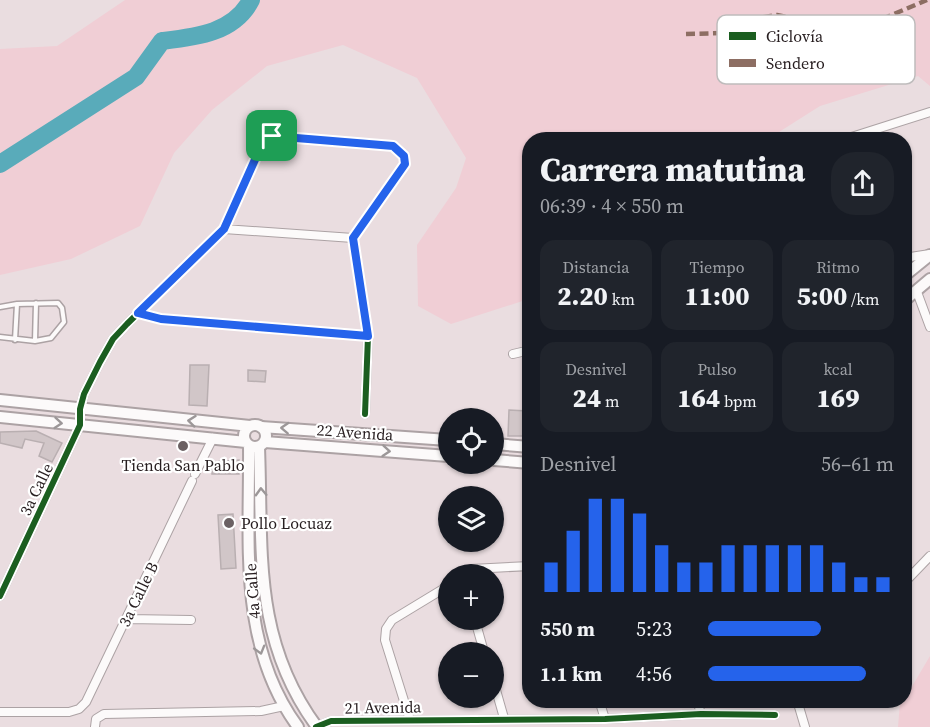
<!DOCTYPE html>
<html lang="es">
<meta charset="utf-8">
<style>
:root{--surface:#171b24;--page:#20242c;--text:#f1f3f6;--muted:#9ea1a6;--accent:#2563eb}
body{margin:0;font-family:"Source Serif 4",serif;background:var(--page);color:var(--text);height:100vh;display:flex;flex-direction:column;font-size:22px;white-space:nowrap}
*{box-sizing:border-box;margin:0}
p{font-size:20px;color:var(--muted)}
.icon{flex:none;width:33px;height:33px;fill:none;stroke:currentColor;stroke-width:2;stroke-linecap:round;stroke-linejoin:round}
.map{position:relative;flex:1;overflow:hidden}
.side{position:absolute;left:522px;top:132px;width:390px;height:576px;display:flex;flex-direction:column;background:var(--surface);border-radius:24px;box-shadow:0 2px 4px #0004}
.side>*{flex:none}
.fabs{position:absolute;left:438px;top:408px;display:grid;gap:12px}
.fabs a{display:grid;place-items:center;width:66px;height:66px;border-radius:50%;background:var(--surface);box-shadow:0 2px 4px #0004;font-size:30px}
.pin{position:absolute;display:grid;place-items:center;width:51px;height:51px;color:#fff;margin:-26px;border-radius:12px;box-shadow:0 3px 9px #0006}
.round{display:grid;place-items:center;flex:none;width:63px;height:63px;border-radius:24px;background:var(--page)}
.head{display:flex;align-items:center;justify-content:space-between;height:102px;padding:0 18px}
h1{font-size:33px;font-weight:800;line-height:45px}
.metrics{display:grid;grid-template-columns:repeat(3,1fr);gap:9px;height:102px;padding:6px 18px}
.metrics div{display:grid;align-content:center;border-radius:15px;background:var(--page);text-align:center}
.metrics b{font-size:26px;font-weight:800}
.metrics small{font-size:16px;font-weight:400}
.metrics p{font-size:16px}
.chart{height:168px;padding:12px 18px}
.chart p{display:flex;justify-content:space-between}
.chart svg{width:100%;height:108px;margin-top:6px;stroke:var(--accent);stroke-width:6}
ul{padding:0 18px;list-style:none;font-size:20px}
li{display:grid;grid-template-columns:96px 72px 1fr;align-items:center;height:45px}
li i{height:15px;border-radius:8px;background:var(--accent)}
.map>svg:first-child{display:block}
.green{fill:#f0ced5}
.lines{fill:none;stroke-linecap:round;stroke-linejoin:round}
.river{stroke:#59abba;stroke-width:18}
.building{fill:#d1c6c8;stroke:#b9afb1;stroke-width:1.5}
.service-casing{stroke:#aca2a4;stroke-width:7}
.minor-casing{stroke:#aca2a4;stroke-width:10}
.tertiary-casing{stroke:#aca2a4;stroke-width:14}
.secondary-casing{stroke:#aca2a4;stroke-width:14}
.service{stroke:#fcfafa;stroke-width:4}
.minor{stroke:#fcfafa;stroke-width:8}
.tertiary{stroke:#fcfafa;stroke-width:10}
.secondary{stroke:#fcfafa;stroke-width:10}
.quiet{stroke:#8d6e63;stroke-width:4.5;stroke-dasharray:9 4.5;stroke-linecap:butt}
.cycleway-casing{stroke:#fff;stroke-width:10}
.cycleway{stroke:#1b5e20;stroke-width:6}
.oneway{stroke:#9c9798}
.route-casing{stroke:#fff;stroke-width:12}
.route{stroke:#2563eb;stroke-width:8}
.poi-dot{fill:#6b6163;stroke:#fff;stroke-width:2}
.labels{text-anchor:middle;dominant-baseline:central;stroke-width:4.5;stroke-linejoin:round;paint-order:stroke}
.street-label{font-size:16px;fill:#271e20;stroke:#fff}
.poi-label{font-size:16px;fill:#271e20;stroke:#fff}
.key{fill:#fff;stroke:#bebcbc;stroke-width:1.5}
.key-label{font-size:16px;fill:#271e20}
</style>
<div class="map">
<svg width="930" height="727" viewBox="0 0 930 727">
<rect width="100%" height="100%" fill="#eadde0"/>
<path class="green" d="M125 0H930V86L918 76 820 106 768 139 530 140 529 299 451 324 418 306 417 245 456 188 466 158 417 78 343 45 267 66 212 110 174 153 140 226 71 259 0 275V49L57 46Z
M930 656V727H898L900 703 904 700Z"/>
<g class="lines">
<path class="river" d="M0 164 136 77 162 41C196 37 234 33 251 0"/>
</g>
<path class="building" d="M190 365H209L207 406 189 405Z
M248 370 266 371 265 382 248 381Z
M509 410 527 411V436H508Z
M36 431 62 443 52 462 39 456 44 443 25 439 22 448 0 443V432Z
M239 460V474H212V462Z
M233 514 236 568 221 569 218 515Z"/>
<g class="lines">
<defs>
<path id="service" d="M0 307 17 304 58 303 62 308 64 322 51 338 35 341 0 337
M15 340 17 304
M35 341 36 303"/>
<path id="minor" d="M842 140 930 112
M224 229 353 238
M904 258 930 254
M917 292 930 327
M138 313 161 319 368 336
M513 354 530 350
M195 474 213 438
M471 569 530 566
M904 583 930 556
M0 596 80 425V409L84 394 100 362 113 339 127 324 224 229 260 148 264 141 272 136 393 146 404 156 405 164 353 238 368 336 365 414
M127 619 191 620
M475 620 484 652
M494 683 504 718
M599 700 605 719
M697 700 701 714
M797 700 805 727
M0 712H69L79 709 86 702 192 481
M410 720 385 640 386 629 392 620 448 586
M95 727 96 719 104 714 261 711 284 706
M316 727 331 721 605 719 701 714 775 715"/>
<path id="tertiary" d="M904 276 930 255
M904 301 930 279
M261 427 448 440
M265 442 448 456
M494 444 530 447
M494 460 530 463"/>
<path id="secondary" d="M0 400 250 426
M0 417 246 442
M244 436a11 11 0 1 1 22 0a11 11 0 1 1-22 0Z
M249 445C250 542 237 644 298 727
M259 447C263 550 252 639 317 727"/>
</defs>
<use href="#service" class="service-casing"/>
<use href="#minor" class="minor-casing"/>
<use href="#tertiary" class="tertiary-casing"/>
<use href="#secondary" class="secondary-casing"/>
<use href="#service" class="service"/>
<use href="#minor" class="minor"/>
<use href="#tertiary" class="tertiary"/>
<use href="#secondary" class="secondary"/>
<path class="quiet" d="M686 34 725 33 747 20 777 15 832 27 847 28 882 19 927 0"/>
<defs>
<path id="cycleway" d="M0 596 80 425V409L84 394 100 362 113 339 127 324 224 229 260 148 264 141 272 136 393 146 404 156 405 164 353 238 368 336 365 414
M316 727 331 721 605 719 701 714 775 715"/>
</defs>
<use href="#cycleway" class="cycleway-casing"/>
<use href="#cycleway" class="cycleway"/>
</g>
<defs><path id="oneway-chevron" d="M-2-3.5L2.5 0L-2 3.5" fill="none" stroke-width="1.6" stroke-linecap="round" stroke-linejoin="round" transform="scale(1.5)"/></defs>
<g class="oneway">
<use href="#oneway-chevron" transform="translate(192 421) rotate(-174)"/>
<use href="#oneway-chevron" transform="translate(58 423) rotate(5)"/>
<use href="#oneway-chevron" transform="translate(285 428) rotate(-177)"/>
<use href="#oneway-chevron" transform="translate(386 451) rotate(5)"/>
<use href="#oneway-chevron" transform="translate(261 492) rotate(-92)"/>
<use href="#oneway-chevron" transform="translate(260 650) rotate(74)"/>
</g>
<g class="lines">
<defs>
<path id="route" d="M272 136 393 146 404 156 405 164 353 238 368 336 161 319 138 313 224 229 262 144Z"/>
</defs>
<use href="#route" class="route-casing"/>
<use href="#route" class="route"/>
</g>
<g class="poi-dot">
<circle cx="183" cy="446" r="6"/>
<circle cx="229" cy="523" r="6"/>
</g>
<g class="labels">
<g class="street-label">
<text transform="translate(355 432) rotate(4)">22 Avenida</text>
<text transform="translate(36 489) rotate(-64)">3a Calle</text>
<text transform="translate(252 591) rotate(-94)">4a Calle</text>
<text transform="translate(138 594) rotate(-64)">3a Calle B</text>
<text transform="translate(383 707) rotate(-1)">21 Avenida</text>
</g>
<g class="poi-label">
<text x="183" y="465">Tienda San Pablo</text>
<text x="241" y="523" text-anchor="start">Pollo Locuaz</text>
</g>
</g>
<rect x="717" y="15" width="198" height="69" rx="9" class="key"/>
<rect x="729" y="32" width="27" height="8" fill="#1b5e20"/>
<rect x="729" y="59" width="27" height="8" fill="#8d6e63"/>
<g class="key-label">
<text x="766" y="42">Ciclovía</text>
<text x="766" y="69">Sendero</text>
</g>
</svg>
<div class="fabs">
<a><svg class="icon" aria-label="locate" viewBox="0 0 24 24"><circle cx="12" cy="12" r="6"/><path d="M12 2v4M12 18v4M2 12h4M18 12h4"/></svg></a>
<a><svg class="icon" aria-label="layers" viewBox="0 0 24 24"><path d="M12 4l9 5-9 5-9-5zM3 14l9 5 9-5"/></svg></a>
<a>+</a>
<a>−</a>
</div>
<div class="pin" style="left:272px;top:136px;background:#1e9e55"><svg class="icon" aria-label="arrive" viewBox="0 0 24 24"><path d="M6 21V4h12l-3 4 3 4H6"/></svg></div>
<section class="side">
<div class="head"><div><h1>Carrera matutina</h1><p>06:39 · 4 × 550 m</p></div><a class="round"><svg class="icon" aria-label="share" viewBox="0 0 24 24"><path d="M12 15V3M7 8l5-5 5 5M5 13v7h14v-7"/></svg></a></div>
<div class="metrics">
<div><p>Distancia</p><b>2.20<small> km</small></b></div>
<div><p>Tiempo</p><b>11:00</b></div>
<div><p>Ritmo</p><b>5:00<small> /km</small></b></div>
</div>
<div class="metrics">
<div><p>Desnivel</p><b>24<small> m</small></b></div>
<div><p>Pulso</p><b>164<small> bpm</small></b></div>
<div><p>kcal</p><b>169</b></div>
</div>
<div class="chart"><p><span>Desnivel</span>56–61 m</p>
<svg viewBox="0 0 160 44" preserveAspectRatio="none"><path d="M5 44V32M15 44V19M25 44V6M35 44V6M45 44V12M55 44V25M65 44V32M75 44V32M85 44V25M95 44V25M105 44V25M115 44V25M125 44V25M135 44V32M145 44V38M155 44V38"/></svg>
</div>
<ul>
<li><b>550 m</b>5:23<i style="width:61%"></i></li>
<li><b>1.1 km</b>4:56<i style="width:85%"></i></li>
</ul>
</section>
</div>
